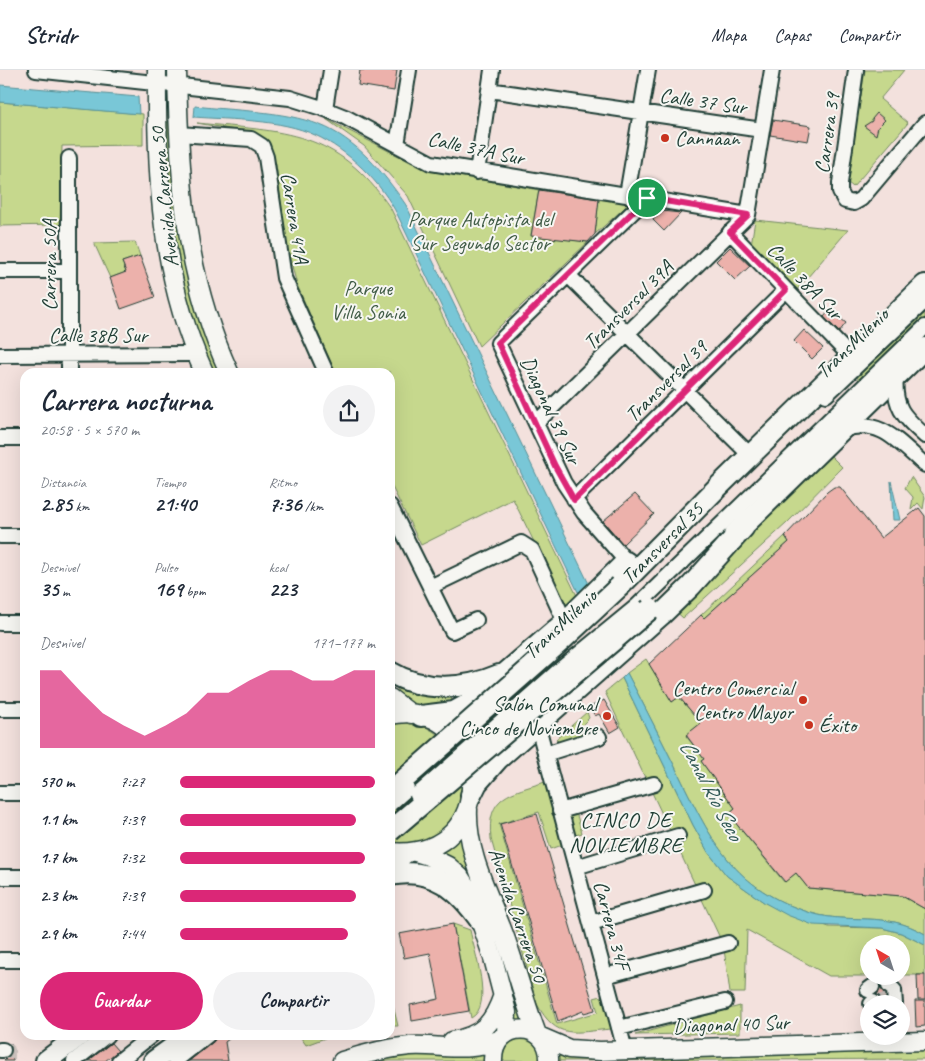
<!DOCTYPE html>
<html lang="es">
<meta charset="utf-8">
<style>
:root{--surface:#fff;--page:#f2f2f3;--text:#1f2937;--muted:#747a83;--line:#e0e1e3;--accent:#db2777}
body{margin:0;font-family:Caveat,sans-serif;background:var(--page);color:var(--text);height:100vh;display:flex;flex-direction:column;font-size:19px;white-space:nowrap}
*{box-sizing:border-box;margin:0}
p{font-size:16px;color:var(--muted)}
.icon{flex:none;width:28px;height:28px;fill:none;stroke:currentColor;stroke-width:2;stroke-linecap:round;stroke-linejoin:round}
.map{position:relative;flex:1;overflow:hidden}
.drawer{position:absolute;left:20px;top:298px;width:375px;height:672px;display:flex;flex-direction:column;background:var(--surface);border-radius:15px;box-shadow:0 5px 20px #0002}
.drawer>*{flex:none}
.needle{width:32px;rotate:321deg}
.controls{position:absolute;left:860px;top:865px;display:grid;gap:10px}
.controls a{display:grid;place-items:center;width:50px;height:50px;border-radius:50%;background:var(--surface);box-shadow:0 5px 20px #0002;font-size:25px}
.pin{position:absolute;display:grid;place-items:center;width:42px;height:42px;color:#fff;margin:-21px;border:2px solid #fff;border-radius:50%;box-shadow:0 1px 5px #0007}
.round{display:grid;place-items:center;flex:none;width:52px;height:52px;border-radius:26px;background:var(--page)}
.headline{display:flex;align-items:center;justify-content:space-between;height:85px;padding:0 20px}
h1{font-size:28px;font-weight:700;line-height:38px}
.metrics{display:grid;grid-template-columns:repeat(3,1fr);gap:8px;height:85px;padding:5px 20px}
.metrics div{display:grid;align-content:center}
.metrics b{font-size:21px;font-weight:700}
.metrics small{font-size:14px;font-weight:400}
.metrics p{font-size:14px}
.chart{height:140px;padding:10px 20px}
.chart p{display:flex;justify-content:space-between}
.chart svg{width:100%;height:90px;margin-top:5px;fill:var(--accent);opacity:.7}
.button{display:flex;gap:10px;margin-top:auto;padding:10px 20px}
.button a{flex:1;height:58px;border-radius:30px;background:var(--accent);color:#fff;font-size:20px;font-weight:700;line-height:58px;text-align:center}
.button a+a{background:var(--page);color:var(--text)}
ul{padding:0 20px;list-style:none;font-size:16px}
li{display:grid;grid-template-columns:80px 60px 1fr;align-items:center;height:38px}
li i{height:12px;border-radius:6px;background:var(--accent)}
header{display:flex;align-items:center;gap:30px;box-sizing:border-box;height:70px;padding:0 25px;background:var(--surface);border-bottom:1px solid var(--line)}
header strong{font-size:24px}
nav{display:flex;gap:28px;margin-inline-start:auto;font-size:18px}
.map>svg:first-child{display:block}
.green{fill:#c6d88d;stroke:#728a60}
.water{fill:#79c7d7;stroke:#559096}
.building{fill:#ecb1ab;stroke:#1f3d34}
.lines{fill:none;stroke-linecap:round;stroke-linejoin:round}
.minor-tunnel{stroke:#c9c0bb;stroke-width:14;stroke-dasharray:14 7;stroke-linecap:butt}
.minor-casing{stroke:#1f3d34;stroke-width:18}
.major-casing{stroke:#1f3d34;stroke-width:21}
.highway-casing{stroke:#1f3d34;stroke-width:24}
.minor{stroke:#f6f6f2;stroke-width:14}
.major{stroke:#f6f6f2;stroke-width:18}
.highway{stroke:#f6f6f2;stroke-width:20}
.minor-bridge-casing{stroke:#1f3d34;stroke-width:18;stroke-linecap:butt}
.highway-bridge-casing{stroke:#1f3d34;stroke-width:24;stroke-linecap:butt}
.minor-bridge{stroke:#f6f6f2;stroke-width:14}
.highway-bridge{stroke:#f6f6f2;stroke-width:20}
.route-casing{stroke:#fff;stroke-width:10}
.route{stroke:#db2777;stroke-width:6}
.poi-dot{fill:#c8321e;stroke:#f6f6f2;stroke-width:2}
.labels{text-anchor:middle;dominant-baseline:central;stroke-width:4;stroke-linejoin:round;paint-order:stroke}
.street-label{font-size:21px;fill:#1f3d34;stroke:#f6f6f2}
.poi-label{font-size:21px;fill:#1f3d34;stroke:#f6f6f2;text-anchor:start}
.park-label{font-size:21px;fill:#405c46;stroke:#f6f6f2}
.water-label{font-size:22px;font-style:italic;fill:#315955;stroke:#f6f6f2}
.neighbourhood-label{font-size:22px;letter-spacing:1px;fill:#1f3d34;stroke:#f6f6f2}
</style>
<header>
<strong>Stridr</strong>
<nav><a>Mapa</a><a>Capas</a><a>Compartir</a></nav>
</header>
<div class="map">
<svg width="925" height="991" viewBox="0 0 925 991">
<rect width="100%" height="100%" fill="#f3e1dd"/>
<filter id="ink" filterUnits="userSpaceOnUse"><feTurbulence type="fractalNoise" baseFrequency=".02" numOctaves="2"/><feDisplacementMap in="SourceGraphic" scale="10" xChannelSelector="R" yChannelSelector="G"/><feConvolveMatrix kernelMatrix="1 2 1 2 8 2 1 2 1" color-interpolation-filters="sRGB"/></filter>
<g filter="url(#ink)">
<path class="green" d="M865 0H904L880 29 908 53 853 117 847 112Z
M0 32 143 44V75L62 76 60 155 0 156Z
M326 49 426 100 539 120 531 165 588 172 479 276 408 126 364 76Z
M162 52H172C175 96 174 142 183 186 190 226 207 264 221 302H211L191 248 175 187Z
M197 53C285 62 336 59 391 139L578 528 566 537 513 429 421 475 390 413V302H335L297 215 287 177 276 95 271 80 266 73 246 62Z
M599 128 630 133 595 164Z
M755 150 848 160 796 221 751 175Z
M135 172 140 186 122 192 126 202 110 208 94 173Z
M925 236V248L860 311 855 305Z
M826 381 842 397 787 453 683 548 672 538Z
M911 407 925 427 923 439 918 433 911 440 913 427 905 418Z
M785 466 789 472 704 548 701 545Z
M646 589 672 632 679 627 701 653 686 666 704 689 701 691 735 738 728 744 784 812 796 803 808 818 902 826 925 839V864C885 840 850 855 811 843 734 819 712 772 679 705 662 671 645 637 627 603Z
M622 608 693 755 708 782 727 806 765 833 829 857 882 858 901 863 925 875V905H901V874H869V906H873H829L747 860 745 923H730L724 879 725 867 720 868 605 622Z
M410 616 451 623 452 638H417L394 621Z
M587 642 589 648 580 657 583 666 561 674 556 669Z
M390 653C398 653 409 652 417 654 477 672 477 759 417 774 409 776 398 774 390 774Z
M545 712 565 774 551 779 539 742 499 754 557 954 598 942 594 928 605 925 611 959C574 962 557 971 537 934L491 769C486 725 511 723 545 712Z
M576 742 582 763 572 766 566 745Z
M461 764 471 797 463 802 439 782 450 776Z
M473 803 500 873 518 939 526 952 515 951 467 807Z
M453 854 470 860C474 881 494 936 471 948Z
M390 923 398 956H390Z
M740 936V963L635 965Z
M299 965H333L306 975Z
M524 967 536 972 543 991H500C502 975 509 970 524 967Z
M925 979V989L556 991V982Z
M487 981V991H363L386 985Z"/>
<path class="water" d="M0 15 138 27 139 44 0 32Z
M195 36C235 41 281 40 320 55 356 69 384 103 406 135L589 514 586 520 578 522 398 146C382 113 348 80 315 65 281 49 231 50 194 47Z
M891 411 900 450H893Z
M627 603C645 637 662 671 679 705 712 772 734 819 811 843 850 855 885 840 925 864V875L901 863 882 858 813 855 787 845 765 833 727 806 708 782 693 755 622 608Z"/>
<path class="building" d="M360 0H397L394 21 358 15Z
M877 43 885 50 878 57 876 65 864 56 872 51V49Z
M773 50 811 56 808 71 770 65Z
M539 120 599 129 595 164 588 172 531 166Z
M661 141 681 143 664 161 653 150Z
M730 177 750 196 735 210 716 191Z
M140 186 155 227 121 239 110 208 126 202 122 192Z
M830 240 846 253 839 262 824 247Z
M804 260 823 278 812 289 794 271Z
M840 417 881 468 919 438 925 446V839L902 826 808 818 796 803 785 812 728 744 735 738 701 691 704 689 686 665 701 653 679 627 672 632 649 594 701 545 704 548 789 472 785 466 827 422 834 417Z
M635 424 654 444 623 474 603 451Z
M604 630 620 657 610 663 599 644 595 646 590 637Z
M537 744 595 940 584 943 583 941 558 951 500 754Z
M453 854 469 941 412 951 410 935 439 929 430 883 404 888 399 864Z
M917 905H925V930H918Z
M881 917 886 924V934H882L881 929 877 924Z
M915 931H925V956L916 957Z
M217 965H234L225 972 228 991H189L213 972Z
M111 973 118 981 114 984 105 991H88Z
M9 974H12L13 991H4L11 984Z"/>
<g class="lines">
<path class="minor-tunnel" d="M873 932 890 930
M3 980H8V991"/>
<defs>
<path id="minor" d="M36 0 290 28 325 39 345 47 431 93 748 145
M856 0 840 113V122L845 131 854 133 861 129 925 53
M489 20 762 60
M325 39 331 0
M179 64 251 69 262 76 266 87 284 208 326 302
M397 75 409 0
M69 88V302
M477 102 492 0
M627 125 648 0
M748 145 772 0
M730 162 851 287
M0 201H69
M568 205 750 385
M0 285 196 284
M896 306C893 337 903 346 925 366
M826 325 925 231
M536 353 748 145
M843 360C880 346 899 373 925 395
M0 368H25
M574 429 786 220
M390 436 452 561 476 550
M0 466H25
M627 492 584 443 564 413 498 273 647 128
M430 517 521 473 532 480 565 552
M636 537 925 257
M0 553H25
M0 639H25
M537 653 625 980
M545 684 599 667
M0 723H25
M560 741 654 714
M576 797 678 766
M0 807H25
M591 853 704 820
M0 890H25
M605 906 728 873
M889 916 894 920 895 934
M868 920 872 917
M871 934 873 932
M619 958 725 932
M0 980H3
M74 991 107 965
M119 991 152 965
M175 991 208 965"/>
<path id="major" d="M157 0C156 105 160 205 204 302
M177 0C179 108 184 203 229 302
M390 628 411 644
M390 645C490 625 506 792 390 782
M468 739C466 786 491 827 506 870 517 901 525 933 537 964
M415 782 428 786 448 796 460 807 472 826 493 888 507 942 506 963
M541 967 569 979 600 981 925 971
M452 971C483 965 493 954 503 925
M342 991C364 984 387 978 410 976 440 974 471 984 498 970
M493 991C492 949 551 949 549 991"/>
<path id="highway" d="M734 465 925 278
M620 516 717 418 925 215
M390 602C423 622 464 620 499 605
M421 646 454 642 472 632 565 552 626 492
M471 725 477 713 498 689 661 545 691 516 744 457
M390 790 404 784
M390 805C433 796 459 820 482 853
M46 991 80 965
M154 991 190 965"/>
</defs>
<use href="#minor" class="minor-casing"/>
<use href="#major" class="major-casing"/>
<use href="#highway" class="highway-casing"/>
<use href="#minor" class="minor"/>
<use href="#major" class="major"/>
<use href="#highway" class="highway"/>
<defs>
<path id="minor-bridge" d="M417 725 557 602 636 537
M390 734 407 719"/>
<path id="highway-bridge" d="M390 722 561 571 620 516
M390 761 650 539"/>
</defs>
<use href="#minor-bridge" class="minor-bridge-casing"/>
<use href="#highway-bridge" class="highway-bridge-casing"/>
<use href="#minor-bridge" class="minor-bridge"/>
<use href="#highway-bridge" class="highway-bridge"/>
</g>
</g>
<g class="lines" filter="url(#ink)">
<defs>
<path id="route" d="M647 128 748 145 730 162 786 220 574 430 555 396 498 273Z"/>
</defs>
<use href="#route" class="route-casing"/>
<use href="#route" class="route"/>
</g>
<g class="poi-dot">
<circle cx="665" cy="68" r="5"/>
<circle cx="803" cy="630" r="5"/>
<circle cx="607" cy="646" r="5"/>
<circle cx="809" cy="655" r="5"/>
</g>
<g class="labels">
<g class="street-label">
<text transform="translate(703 31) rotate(8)">Calle 37 Sur</text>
<text transform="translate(827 63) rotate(-82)">Carrera 39</text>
<text transform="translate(476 78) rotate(12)">Calle 37A Sur</text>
<text transform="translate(164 127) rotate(-96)">Avenida Carrera 50</text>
<text transform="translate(295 148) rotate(81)">Carrera 41A</text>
<text transform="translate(49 195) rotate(-90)">Carrera 50A</text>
<text transform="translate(805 211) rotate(46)">Calle 38A Sur</text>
<text transform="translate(628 235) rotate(-45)">Transversal 39A</text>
<text x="98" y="265">Calle 38B Sur</text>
<text transform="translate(852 273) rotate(-44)">TransMilenio</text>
<text transform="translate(666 311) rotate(-45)">Transversal 39</text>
<text transform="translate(551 340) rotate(65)">Diagonal 39 Sur</text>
<text transform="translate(662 473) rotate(-45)">Transversal 35</text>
<text transform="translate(560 554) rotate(-43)">TransMilenio</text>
<text transform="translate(518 845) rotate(71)">Avenida Carrera 50</text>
<text transform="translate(612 855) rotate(75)">Carrera 34F</text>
<text transform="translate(731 954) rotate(-2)">Diagonal 40 Sur</text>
</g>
<g class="poi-label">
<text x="675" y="68">Cannaan</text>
<text x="793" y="618" text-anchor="end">Centro Comercial<tspan x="793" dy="24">Centro Mayor</tspan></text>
<text x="597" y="634" text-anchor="end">Salón Comunal<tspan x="597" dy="24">Cinco de Noviembre</tspan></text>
<text x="819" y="655">Éxito</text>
</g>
<g class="park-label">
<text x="480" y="149">Parque Autopista del<tspan x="480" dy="24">Sur Segundo Sector</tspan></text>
<text x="368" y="218">Parque<tspan x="368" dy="24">Villa Sonia</tspan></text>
</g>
<g class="water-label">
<text transform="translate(711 720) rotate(62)">Canal Río Seco</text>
</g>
<g class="neighbourhood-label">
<text x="626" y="750">CINCO DE<tspan x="626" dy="25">NOVIEMBRE</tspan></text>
</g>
</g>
</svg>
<div class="controls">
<a><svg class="needle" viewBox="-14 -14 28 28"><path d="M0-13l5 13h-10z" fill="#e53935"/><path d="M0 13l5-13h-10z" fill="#747a83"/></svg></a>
<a><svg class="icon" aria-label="layers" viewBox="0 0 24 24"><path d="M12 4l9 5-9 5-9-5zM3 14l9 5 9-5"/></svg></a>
</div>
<div class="pin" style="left:647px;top:128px;background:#1e9e55"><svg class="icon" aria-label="arrive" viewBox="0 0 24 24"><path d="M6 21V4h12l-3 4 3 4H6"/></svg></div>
<section class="drawer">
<div class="headline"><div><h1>Carrera nocturna</h1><p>20:58 · 5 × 570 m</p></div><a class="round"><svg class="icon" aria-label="share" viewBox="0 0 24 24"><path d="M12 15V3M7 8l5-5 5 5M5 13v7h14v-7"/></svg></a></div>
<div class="metrics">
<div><p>Distancia</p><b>2.85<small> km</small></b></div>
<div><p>Tiempo</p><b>21:40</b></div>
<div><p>Ritmo</p><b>7:36<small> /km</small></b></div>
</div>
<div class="metrics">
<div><p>Desnivel</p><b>35<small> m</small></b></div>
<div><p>Pulso</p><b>169<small> bpm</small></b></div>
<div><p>kcal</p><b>223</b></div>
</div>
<div class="chart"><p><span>Desnivel</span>171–177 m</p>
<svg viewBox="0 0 160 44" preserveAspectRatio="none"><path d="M0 44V6L10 6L20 17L30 27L40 33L50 38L60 33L70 27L80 17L90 17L100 11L110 6L120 6L130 11L140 11L150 6L160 6V44z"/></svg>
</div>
<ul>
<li><b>570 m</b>7:27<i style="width:100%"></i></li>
<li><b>1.1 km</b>7:39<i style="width:90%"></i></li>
<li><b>1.7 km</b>7:32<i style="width:95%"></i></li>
<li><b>2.3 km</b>7:39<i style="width:90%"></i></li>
<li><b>2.9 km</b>7:44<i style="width:86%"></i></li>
</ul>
<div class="button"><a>Guardar</a><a>Compartir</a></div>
</section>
</div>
